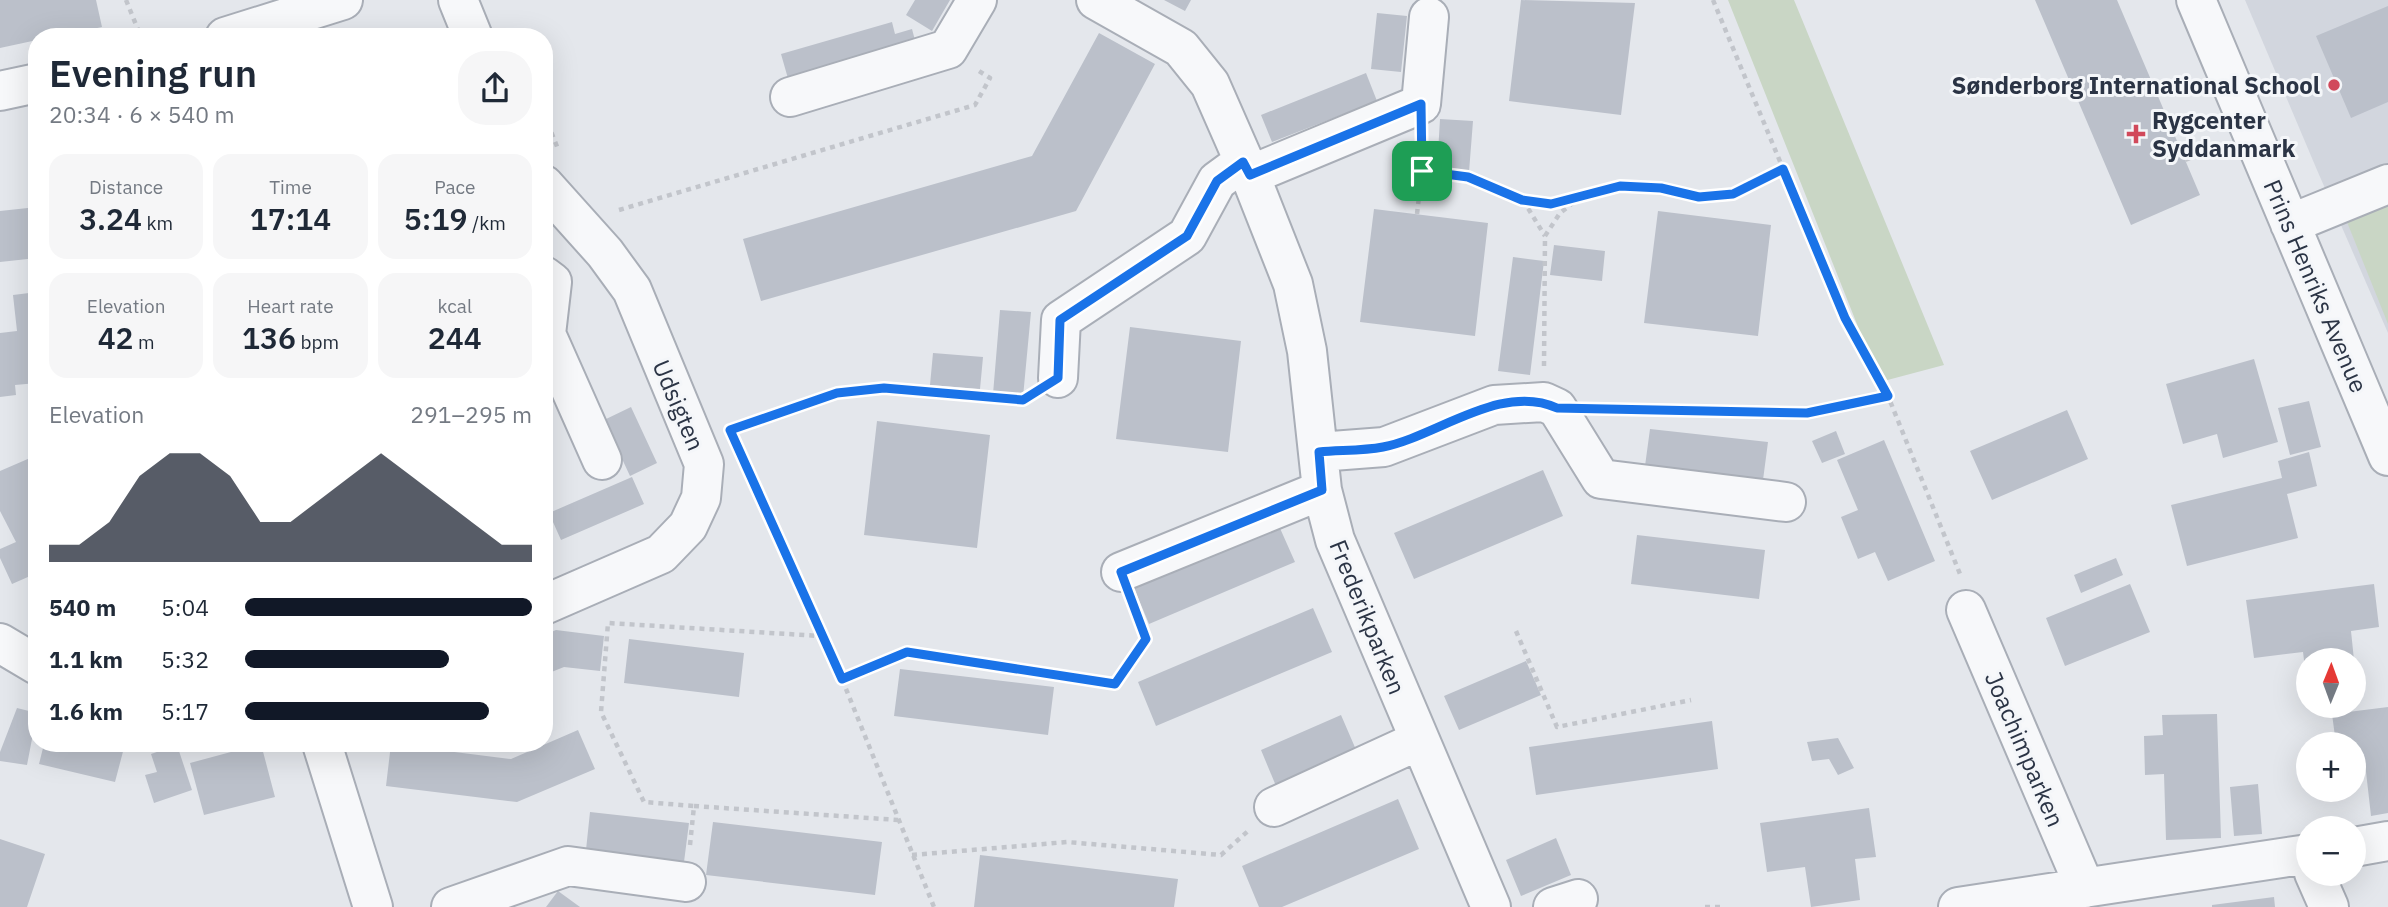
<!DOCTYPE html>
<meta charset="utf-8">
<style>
:root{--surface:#fff;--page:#f6f6f7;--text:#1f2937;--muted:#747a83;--accent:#111827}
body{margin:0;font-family:"IBM Plex Sans",sans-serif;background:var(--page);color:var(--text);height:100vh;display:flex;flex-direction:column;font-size:26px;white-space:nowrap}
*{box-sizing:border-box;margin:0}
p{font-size:23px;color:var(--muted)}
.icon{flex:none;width:38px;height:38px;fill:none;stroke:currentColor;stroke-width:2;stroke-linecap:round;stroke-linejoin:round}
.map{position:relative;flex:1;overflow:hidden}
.details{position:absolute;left:28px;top:28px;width:525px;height:724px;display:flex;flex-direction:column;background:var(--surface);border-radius:28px;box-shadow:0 7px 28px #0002}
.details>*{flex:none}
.needle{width:46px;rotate:1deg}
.fabs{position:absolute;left:2296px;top:648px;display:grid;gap:14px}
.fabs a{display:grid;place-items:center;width:70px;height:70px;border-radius:50%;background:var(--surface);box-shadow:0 7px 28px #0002;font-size:35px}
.pin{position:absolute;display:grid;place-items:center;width:60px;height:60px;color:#fff;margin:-30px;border-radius:14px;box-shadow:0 4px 10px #0006}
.round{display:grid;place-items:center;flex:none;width:74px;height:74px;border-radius:28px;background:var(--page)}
.summary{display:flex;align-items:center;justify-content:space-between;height:119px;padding:0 21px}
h1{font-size:38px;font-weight:600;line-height:52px}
.figures{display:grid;grid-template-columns:repeat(3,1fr);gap:10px;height:119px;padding:7px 21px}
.figures div{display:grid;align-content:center;border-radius:18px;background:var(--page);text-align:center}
.figures b{font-size:30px;font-weight:600}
.figures small{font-size:19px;font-weight:400}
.figures p{font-size:19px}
.chart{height:196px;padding:14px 21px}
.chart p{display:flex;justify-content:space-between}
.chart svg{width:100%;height:126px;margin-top:7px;fill:var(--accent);opacity:.7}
ul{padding:0 21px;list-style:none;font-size:23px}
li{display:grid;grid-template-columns:112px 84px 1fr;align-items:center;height:52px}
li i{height:18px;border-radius:9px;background:var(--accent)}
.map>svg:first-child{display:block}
.built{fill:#d2d6de}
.green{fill:#c9d6c5}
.building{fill:#bbc0ca}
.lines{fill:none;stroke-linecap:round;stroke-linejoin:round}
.minor-casing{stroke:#a9aeb7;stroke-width:42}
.path{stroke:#c2c5cb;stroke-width:4.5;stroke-dasharray:5 5;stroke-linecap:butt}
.minor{stroke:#f7f8fa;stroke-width:38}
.route-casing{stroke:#fff;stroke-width:14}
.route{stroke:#1a73e8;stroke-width:9}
.poi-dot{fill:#d1495b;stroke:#f4f6f9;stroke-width:2.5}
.labels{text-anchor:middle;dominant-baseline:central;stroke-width:6;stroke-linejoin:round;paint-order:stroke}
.poi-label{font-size:24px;font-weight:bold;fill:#2b3445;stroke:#f4f6f9;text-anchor:end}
.street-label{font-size:24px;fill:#2b3445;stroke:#f4f6f9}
</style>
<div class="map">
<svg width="2388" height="907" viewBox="0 0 2388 907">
<rect width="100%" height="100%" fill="#e4e7ec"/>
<path class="built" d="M2245 0H2388V333L2317 170Z"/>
<path class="green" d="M1728 0H1794L1944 365 1880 382Z
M2388 206V324L2347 222Z"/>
<path class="building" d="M0 0H96L102 27 55 37H37V40L0 48Z
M915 0H950L932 31 906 15Z
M1164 0H1191L1185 11Z
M1521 0 1635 3 1621 115 1509 101Z
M2035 0H2117L2200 195 2131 225Z
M2388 6V102L2351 118 2316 36Z
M1377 13 1407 16 1401 72 1371 69Z
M892 22 895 34 912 29 916 44 789 82 781 54Z
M1099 33 1155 64 1076 211 761 301 743 239 1032 156Z
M1366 73 1377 101 1272 142 1261 115Z
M1440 119 1473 121 1469 172 1437 170Z
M37 207V258L0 262V211Z
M1374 209 1488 223 1475 336 1360 322Z
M1658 211 1771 225 1758 336 1644 323Z
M1554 245 1605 251 1602 281 1550 275Z
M1513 257 1544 261 1530 375 1498 371Z
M37 292V383L15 385 16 395 0 397V333L17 331 13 295Z
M1000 310 1031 312 1023 397 993 394Z
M1130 327 1241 341 1228 452 1116 439Z
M933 353 983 357 980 389 930 385Z
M2254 359 2278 442 2223 458 2217 434 2183 444 2166 384Z
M2309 401 2321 447 2290 455 2278 408Z
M631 407 657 463 630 476 604 420Z
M2067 410 2088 459 1992 500 1970 451Z
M877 421 990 435 977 548 864 535Z
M1650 429 1768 442 1763 480 1645 466Z
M1836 431 1845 454 1822 463 1812 441Z
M1884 440 1935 561 1888 581 1875 552 1858 559 1841 517 1858 510 1837 460Z
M2309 452 2317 486 2287 494 2298 538 2187 566 2171 505 2282 478 2278 461Z
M37 455V573L12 584 0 558V549L16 542 0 511V471Z
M1543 470 1563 516 1414 579 1394 533Z
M632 477 644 504 561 540 549 513Z
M1279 526 1295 562 1149 624 1134 588Z
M1637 535 1765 550 1759 599 1631 584Z
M2116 558 2123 575 2081 593 2074 575Z
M2130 584 2150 632 2065 666 2046 618Z
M2374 584 2379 627 2351 631 2354 660H2308L2307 685 2303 652 2254 658 2246 600Z
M1313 608 1332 652 1156 726 1138 682Z
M556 630 604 636 600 671 564 667 544 675V635Z
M629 639 744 653 739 697 624 683Z
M1526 661 1541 695 1459 730 1444 696Z
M900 669 1054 687 1048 735 894 716Z
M2388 707V813L2371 816 2364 754 2354 756V744H2336L2332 714Z
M17 708 37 713 27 765 0 761V752Z
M2217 714 2221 838 2166 840 2164 774 2145 775 2144 736 2163 735 2162 715Z
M1341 715 1357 752 1276 786 1261 750Z
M1712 721 1718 769 1536 795 1529 747Z
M578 730 595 769 517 802 386 786 391 744 511 759Z
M1838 738 1854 768 1838 775 1829 759 1812 761 1807 742Z
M44 744H125L115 782 39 764Z
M261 744 275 797 204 815 190 763Z
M177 745 192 790 154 803 145 775 157 772 151 754Z
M2258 784 2262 834 2234 836 2230 787Z
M1398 799 1419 849 1282 907H1259L1242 866Z
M1869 808 1876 857 1855 859 1860 900 1811 907 1805 867 1767 872 1760 823Z
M590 812 689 823 684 862 586 850Z
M713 822 882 842 875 895 706 875Z
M1556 838 1571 875 1521 896 1506 860Z
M0 839 45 854 27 907H0Z
M980 855 1178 879 1174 907H974Z
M558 891 580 907H546Z
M2274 897 2275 907H2212V905Z"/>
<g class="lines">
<defs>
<path id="minor" d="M458 0 473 37
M1096 0 1181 48 1210 84 1250 175 1293 284 1307 351 1322 490 1335 540 1491 907
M2196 0 2388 456
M225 37 343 0
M0 91 37 83
M790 97 948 49 977 0
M1250 175 1421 104 1429 17
M544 185 605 253 632 290 704 464 701 498 688 526 661 554 544 605
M2290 224 2388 184
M544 276 552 282 546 334 602 460
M1058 378 1061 320 1187 236 1217 181 1243 162
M1319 452 1384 447 1494 405 1544 402 1557 408 1601 479 1786 502
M1121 572 1322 490
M1966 610 2085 888
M0 643 37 665
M322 744 373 907
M1274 807 1420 740
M2354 847 2388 841
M2314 873 2329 907
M451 907 568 866 686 882
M1553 907 1578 899
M1958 907 2308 854"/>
</defs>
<use href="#minor" class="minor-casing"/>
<path class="path" d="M126 0 141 37
M1713 0 1845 318 1888 396 1960 574
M544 114 558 149
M1421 146 1422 171C1442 174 1463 175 1482 181 1525 195 1529 209 1578 197
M2185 160 2217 147
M1523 200 1545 236
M619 210 975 105 990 78 979 71
M1417 214 1422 171
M1544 366 1545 236 1560 213 1582 196 1620 186 1661 188 1699 197 1733 194 1783 169
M1603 409 1807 413 1888 396
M731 429 837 393 884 388 1026 398
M743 461 842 679 934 907
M1516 631 1557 727 1691 700
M842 679 907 652 1115 684 1146 639 1134 607
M694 806 898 820
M690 845 694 806 644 802 601 712 608 623 820 636
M912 855 1067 842 1221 855 1248 831
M1705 907H1725"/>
<use href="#minor" class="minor"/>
</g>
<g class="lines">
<defs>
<path id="route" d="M1421 104 1422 171 1468 177 1522 200 1551 204 1620 186 1661 188 1699 197 1733 194 1783 169 1845 318 1888 396 1807 413 1557 408C1501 382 1436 437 1383 447 1362 451 1340 450 1319 452L1322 490 1121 572 1146 639 1115 684 907 652 842 679 730 430 837 393 884 388 1023 400 1058 378 1060 320 1187 236 1217 181 1243 162 1250 175Z"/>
</defs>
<use href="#route" class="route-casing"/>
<use href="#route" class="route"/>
</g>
<g class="poi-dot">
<circle cx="2334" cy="85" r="7"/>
<path d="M2132.5 123.5h7v7h7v7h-7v7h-7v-7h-7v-7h7z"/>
</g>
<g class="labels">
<g class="poi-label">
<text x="2320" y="85">Sønderborg International School</text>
<text x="2152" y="120" text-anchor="start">Rygcenter<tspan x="2152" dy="28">Syddanmark</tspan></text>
</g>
<g class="street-label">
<text transform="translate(2316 286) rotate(67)">Prins Henriks Avenue</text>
<text transform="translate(679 405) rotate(67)">Udsigten</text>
<text transform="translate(1368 617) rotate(68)">Frederikparken</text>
<text transform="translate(2025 749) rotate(67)">Joachimparken</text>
</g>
</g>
</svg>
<div class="fabs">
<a><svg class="needle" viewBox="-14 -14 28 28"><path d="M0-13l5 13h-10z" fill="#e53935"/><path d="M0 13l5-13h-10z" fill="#747a83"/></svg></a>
<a>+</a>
<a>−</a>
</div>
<div class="pin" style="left:1422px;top:171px;background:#1e9e55"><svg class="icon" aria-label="arrive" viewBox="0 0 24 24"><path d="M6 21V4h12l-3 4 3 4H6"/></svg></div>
<section class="details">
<div class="summary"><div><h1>Evening run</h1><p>20:34 · 6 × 540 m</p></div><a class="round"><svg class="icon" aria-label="share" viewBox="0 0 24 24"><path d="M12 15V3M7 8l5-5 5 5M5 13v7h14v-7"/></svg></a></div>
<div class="figures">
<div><p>Distance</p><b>3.24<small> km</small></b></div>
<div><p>Time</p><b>17:14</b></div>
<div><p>Pace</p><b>5:19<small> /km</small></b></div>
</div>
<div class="figures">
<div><p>Elevation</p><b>42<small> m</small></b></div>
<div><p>Heart rate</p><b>136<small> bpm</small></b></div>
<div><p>kcal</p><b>244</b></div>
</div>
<div class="chart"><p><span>Elevation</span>291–295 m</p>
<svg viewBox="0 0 160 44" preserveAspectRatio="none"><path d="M0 44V38L10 38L20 30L30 14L40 6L50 6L60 14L70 30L80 30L90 22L100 14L110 6L120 14L130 22L140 30L150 38L160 38V44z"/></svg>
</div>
<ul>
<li><b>540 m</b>5:04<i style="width:100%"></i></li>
<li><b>1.1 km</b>5:32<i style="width:71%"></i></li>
<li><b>1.6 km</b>5:17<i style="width:85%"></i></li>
</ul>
</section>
</div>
